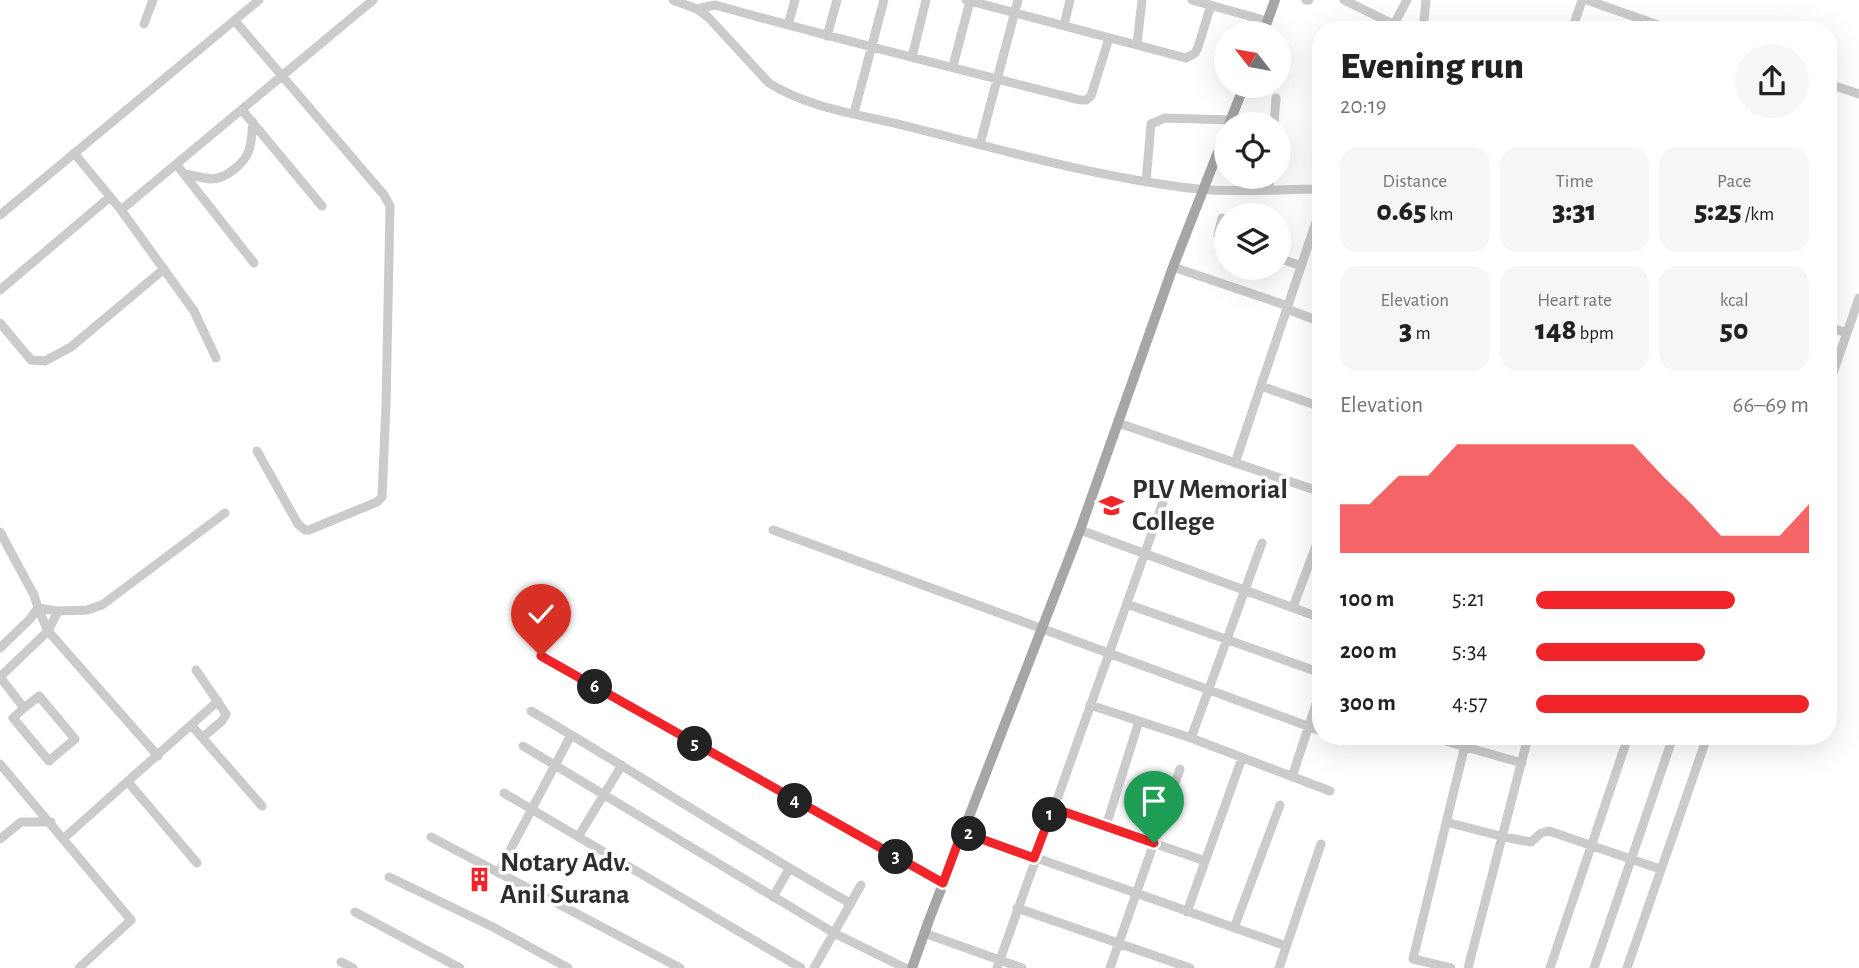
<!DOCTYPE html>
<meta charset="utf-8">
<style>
:root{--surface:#fff;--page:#f6f6f6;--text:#202124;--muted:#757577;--accent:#f12429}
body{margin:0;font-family:"Alegreya Sans",sans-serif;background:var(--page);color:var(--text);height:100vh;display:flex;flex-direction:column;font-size:26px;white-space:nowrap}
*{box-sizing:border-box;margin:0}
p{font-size:23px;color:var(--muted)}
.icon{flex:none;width:38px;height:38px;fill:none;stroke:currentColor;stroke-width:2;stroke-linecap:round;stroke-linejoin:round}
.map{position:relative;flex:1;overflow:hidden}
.details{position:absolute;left:1312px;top:21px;width:525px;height:724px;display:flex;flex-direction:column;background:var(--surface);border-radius:28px;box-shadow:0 7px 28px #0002}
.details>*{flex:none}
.needle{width:46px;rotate:301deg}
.fabs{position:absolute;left:1214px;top:21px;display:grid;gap:14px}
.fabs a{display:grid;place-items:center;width:77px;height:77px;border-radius:50%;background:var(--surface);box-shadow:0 7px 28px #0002;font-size:35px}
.pin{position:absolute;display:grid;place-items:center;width:60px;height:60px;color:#fff;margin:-72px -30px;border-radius:50% 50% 50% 0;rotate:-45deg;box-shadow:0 0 7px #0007}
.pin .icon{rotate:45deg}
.km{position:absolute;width:35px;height:35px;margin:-18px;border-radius:50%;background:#222;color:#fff;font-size:19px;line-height:35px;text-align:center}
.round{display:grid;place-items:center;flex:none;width:74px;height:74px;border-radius:37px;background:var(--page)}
.overview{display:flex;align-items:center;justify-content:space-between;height:119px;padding:0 28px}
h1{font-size:38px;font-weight:800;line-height:52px}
.stats{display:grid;grid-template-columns:repeat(3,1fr);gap:10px;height:119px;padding:7px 28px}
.stats div{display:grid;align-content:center;border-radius:18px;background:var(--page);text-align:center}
.stats b{font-size:30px;font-weight:800}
.stats small{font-size:19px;font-weight:400}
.stats p{font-size:19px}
.chart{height:196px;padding:14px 28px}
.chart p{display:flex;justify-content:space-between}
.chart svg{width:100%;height:126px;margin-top:7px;fill:var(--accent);opacity:.7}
ul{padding:0 28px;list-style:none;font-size:23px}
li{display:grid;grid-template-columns:112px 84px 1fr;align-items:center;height:52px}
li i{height:18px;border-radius:9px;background:var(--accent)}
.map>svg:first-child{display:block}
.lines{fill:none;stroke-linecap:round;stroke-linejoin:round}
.minor{stroke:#cbcbcb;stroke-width:9}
.major{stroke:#a6a6a6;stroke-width:10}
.route-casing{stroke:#fff;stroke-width:14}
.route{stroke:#f12429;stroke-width:9}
.labels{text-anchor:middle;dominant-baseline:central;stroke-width:7;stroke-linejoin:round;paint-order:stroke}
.poi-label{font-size:28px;font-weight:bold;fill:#2e2e2e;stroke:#fff;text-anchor:start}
</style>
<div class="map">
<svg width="1859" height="968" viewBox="0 0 1859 968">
<rect width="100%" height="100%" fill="#fff"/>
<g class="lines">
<path class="minor" d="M673 0 697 9 708 17 769 83C808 108 862 115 906 126 1002 150 1100 178 1198 189 1238 193 1281 189 1321 189
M966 0 1186 58 1195 53 1198 47 1211 5
M1192 0 1267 21
M1306 0H1309
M1344 0 1393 24
M1587 0 1672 30
M697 9 715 5C836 39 958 69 1080 100H1086L1091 96 1109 38
M235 21 384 195 390 206 386 405 382 497 377 502 309 530H305L298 524 257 451
M144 24 153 0
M788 25 795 0
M1064 25 1070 0
M1391 30 1407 0
M1423 30 1426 0
M1572 30 1582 0
M827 36 837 0
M1137 44 1142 0
M912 57 926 0
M953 66 970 1
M1829 84 1859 94
M242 110 322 206
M854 113 884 0
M1274 124 1276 98
M980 144 1018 0
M74 153 121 210 194 311 216 358
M176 164 254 263
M184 174C193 175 202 178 211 179 226 179 245 163 249 150 252 141 252 131 253 122
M1146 182 1151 124 1165 118 1230 120
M1269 189 1270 177
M121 210 373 0
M0 215 259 0
M1222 218 1218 235 1227 238
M1279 258 1301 266
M1173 267 1288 306
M0 290 110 197
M1287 309 1321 322
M0 323 31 360 45 361 71 347 164 269
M1829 327 1847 333 1829 384
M1847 333 1859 298
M1261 386 1321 407
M1118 423 1321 492
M1235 463 1321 207
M773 530 1321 731
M1080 530 1321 618
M0 532 34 595 38 608 30 619 0 648
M1127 604 1321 673
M1293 607 1317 543
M38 608 48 631 158 756
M58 611 87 610 102 605 225 513
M541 656 943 883
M196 670 226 714 222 721 203 737
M1090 705 1191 738 1330 791
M24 708 39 696 75 739 49 761 13 718 24 708 0 677 48 631 58 611 38 608
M531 711C638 774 742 842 850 903
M192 726 262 806
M1343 737 1355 740
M1431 737 1522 763
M1191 738 1262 543
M523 746 834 933 905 968
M0 764 131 920 79 968
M1292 777 1321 689
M128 782 197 863
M504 793 801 968
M1053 808 1205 861
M1446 822 1504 837 1531 842 1541 833 1549 831 1660 869
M1106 826 1139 721
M963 832 1286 946
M431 837 680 968
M578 837 622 765
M64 838 218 701
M0 839 21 822H51
M498 873 571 735
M389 877 493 927 568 968
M773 897 789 869
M1017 908 1190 968
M355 912 460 968
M1187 912 1242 758
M1234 928 1280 805
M924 933 1022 968
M341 962 353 968
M814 968 861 885
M997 968 1163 502
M1110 968 1180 769
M1279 968 1321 844
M1451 968 1413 959 1467 737
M1468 968 1528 737
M1550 968 1628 737
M1594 968 1673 737
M1627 968 1707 737"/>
<path class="major" d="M1263 33 1275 0
M1229 124 1244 86
M912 968 929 920 1080 530 1173 267 1227 129"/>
</g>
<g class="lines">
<defs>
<path id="route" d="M541 656 943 883 962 832 1034 858 1053 808 1154 843"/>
</defs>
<use href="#route" class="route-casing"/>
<use href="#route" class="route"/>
</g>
<defs>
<symbol id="university-bare" viewBox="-9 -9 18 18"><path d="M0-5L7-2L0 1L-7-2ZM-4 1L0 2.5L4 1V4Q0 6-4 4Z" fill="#f12429" stroke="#fff" stroke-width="2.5" paint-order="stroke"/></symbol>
<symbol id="building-bare" viewBox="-9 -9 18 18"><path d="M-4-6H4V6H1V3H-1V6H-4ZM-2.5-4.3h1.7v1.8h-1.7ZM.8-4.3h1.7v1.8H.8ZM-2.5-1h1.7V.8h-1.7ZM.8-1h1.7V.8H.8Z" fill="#f12429" stroke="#fff" stroke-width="2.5" paint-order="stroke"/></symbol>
</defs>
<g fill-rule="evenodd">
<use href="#university-bare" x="1094" y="488" width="35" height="35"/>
<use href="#building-bare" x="462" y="862" width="35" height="35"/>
</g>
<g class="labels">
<g class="poi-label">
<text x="1132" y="490">PLV Memorial<tspan x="1132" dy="32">College</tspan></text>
<text x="500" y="863">Notary Adv.<tspan x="500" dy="32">Anil Surana</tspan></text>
</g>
</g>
</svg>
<div class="fabs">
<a><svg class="needle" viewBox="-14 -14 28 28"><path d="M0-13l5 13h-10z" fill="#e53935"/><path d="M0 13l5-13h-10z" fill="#757577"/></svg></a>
<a><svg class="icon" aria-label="locate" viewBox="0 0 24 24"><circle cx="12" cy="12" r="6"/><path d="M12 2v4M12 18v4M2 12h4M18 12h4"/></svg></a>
<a><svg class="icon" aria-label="layers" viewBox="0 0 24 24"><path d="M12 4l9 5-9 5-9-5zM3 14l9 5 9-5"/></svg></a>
</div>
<div class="pin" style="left:1154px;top:843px;background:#1e9e55"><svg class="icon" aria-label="arrive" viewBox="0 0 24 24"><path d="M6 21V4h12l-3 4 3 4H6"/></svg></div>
<div class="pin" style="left:541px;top:656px;background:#d93025"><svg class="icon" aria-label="check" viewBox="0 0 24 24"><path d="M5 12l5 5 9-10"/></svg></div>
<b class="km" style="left:1050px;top:815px">1</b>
<b class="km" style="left:969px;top:834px">2</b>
<b class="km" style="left:896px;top:857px">3</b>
<b class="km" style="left:795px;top:801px">4</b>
<b class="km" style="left:695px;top:744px">5</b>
<b class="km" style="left:595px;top:687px">6</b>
<section class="details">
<div class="overview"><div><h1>Evening run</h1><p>20:19</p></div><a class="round"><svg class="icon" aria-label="share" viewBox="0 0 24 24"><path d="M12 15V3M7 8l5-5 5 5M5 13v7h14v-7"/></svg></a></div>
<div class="stats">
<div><p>Distance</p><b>0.65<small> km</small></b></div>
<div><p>Time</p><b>3:31</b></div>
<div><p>Pace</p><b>5:25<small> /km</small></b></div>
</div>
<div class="stats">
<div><p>Elevation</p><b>3<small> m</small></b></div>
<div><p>Heart rate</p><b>148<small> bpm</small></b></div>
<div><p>kcal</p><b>50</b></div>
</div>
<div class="chart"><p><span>Elevation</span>66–69 m</p>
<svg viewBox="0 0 160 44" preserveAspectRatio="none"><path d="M0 44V27L10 27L20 17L30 17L40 6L50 6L60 6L70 6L80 6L90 6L100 6L110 17L120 27L130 38L140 38L150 38L160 27V44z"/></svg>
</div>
<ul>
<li><b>100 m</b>5:21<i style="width:73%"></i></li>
<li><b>200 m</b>5:34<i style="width:62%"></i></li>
<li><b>300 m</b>4:57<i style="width:100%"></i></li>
</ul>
</section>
</div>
